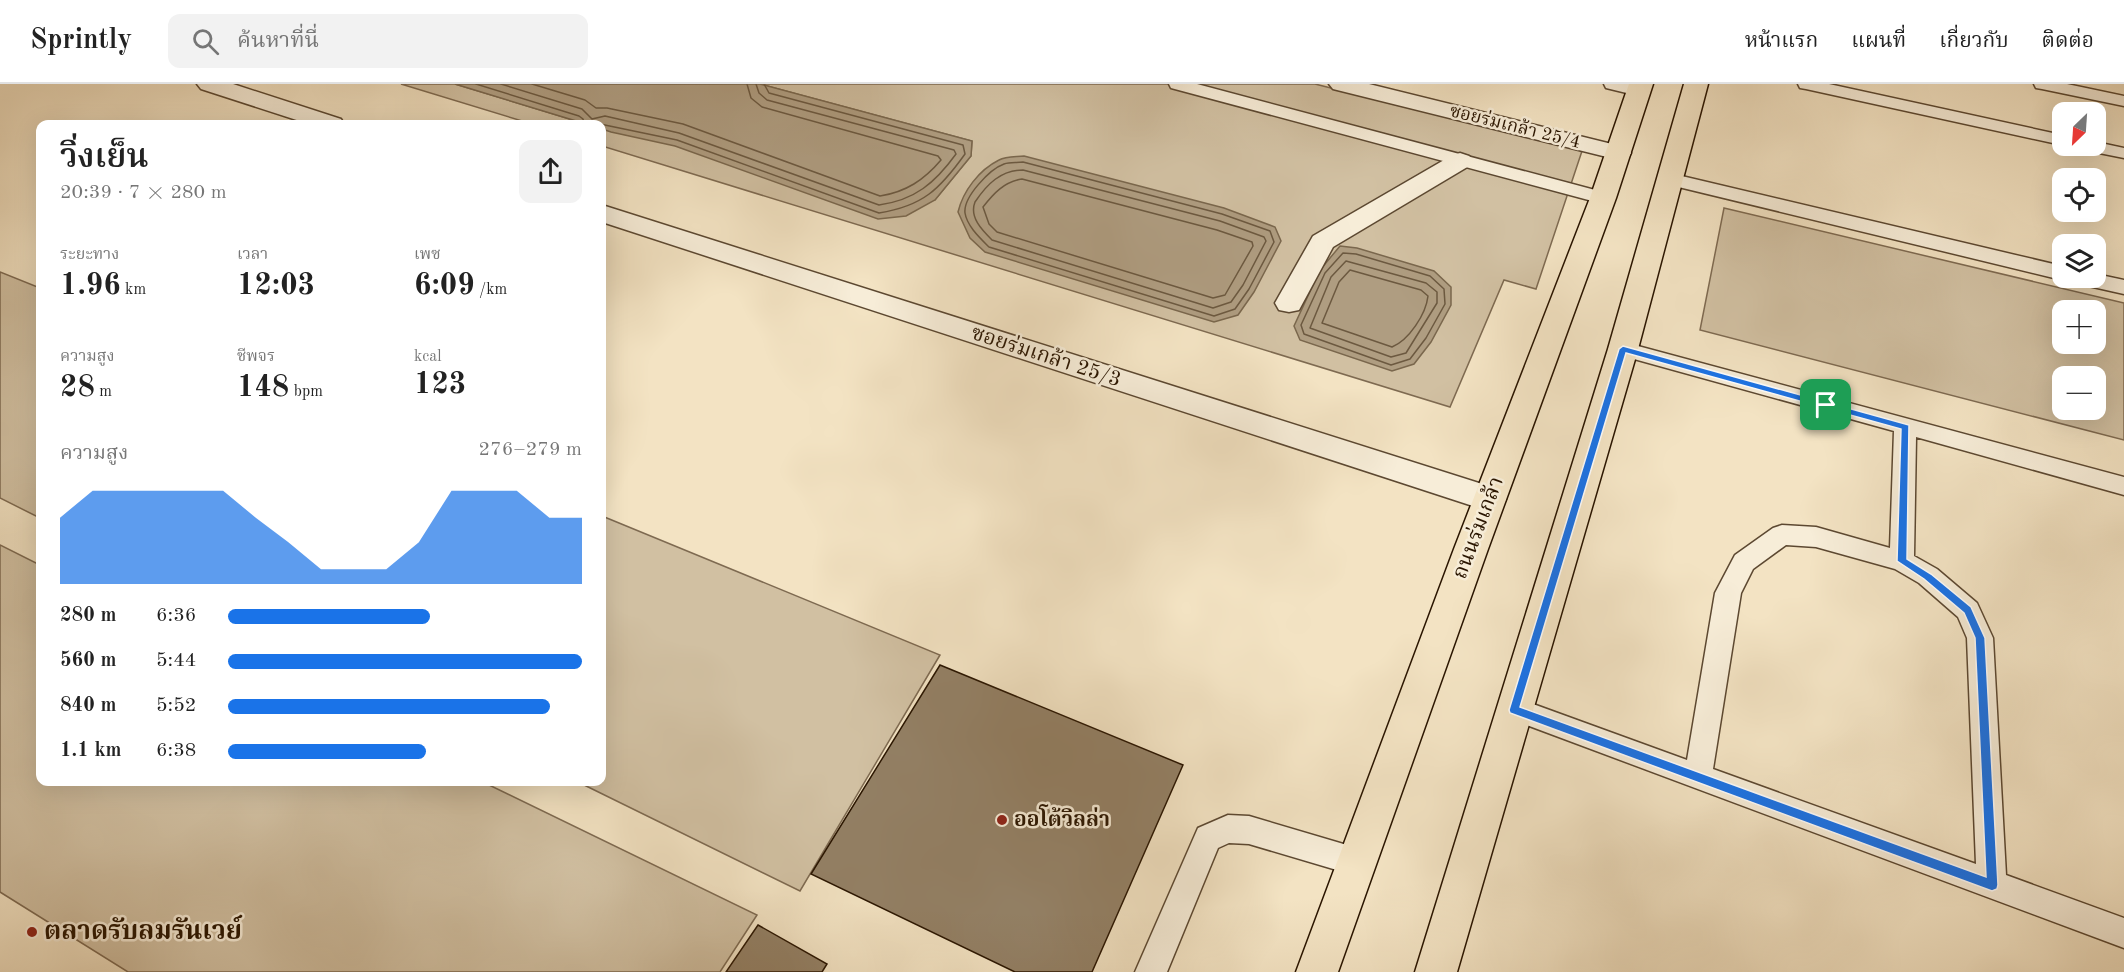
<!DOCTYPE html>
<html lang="th">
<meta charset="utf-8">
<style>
:root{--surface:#fff;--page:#f2f2f2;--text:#222;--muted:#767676;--line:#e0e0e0;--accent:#1a73e8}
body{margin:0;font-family:"Old Standard TT","Noto Serif Thai",serif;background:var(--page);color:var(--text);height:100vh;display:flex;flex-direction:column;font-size:22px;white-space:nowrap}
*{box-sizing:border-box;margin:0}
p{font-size:20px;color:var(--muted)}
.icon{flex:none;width:33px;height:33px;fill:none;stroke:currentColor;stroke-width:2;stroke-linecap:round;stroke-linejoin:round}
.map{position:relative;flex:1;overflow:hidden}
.side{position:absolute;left:36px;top:36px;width:570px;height:666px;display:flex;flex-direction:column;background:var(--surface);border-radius:12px;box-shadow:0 6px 24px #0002}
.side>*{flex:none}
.needle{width:39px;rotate:205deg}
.buttons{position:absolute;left:2052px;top:18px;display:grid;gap:12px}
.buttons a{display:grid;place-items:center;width:54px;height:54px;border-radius:12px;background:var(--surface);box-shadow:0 6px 24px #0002;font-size:30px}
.pin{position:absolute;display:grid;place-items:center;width:51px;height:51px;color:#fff;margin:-26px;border-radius:12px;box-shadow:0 3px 9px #0006}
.round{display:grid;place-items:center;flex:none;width:63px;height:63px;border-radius:12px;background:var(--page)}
.head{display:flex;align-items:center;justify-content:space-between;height:102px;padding:0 24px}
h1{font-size:33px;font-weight:600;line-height:45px}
.stats{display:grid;grid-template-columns:repeat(3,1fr);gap:9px;height:102px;padding:6px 24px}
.stats div{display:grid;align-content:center}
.stats b{font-size:30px;font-weight:600}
.stats small{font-size:16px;font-weight:400}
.stats p{font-size:16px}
.chart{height:168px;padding:12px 24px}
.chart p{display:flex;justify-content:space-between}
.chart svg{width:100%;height:108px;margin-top:6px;fill:var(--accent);opacity:.7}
ul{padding:0 24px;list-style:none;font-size:20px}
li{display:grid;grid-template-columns:96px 72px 1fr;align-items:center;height:45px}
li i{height:15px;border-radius:8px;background:var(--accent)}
header{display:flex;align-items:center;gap:36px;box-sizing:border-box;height:84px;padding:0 30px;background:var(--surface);border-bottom:2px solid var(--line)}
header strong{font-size:28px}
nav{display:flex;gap:33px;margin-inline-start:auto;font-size:21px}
.search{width:420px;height:54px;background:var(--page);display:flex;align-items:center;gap:15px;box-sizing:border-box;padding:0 21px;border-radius:12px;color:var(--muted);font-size:22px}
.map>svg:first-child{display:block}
.green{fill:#d1c0a2;stroke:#7e6a51;stroke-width:1.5;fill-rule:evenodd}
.water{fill:#af9d81;stroke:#7a674d;stroke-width:1.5}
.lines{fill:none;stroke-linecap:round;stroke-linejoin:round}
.shore{stroke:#6c5940;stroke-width:1.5}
.building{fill:#938065;stroke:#2a1500;stroke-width:1.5}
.lane-casing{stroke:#5c4831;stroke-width:3}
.street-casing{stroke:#5c4831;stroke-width:3}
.primary-casing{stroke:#2a1500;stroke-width:3}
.lane{fill:#f7edd8;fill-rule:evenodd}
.street{fill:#f7edd8;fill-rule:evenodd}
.primary{fill:#f3e3c3;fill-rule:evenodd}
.route{fill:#1a73e8;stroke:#fff;stroke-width:1.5;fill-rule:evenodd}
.poi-dot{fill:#8f2418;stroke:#f7edd8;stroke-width:2}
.labels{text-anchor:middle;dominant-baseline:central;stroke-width:5;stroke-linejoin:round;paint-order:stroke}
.far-street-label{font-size:18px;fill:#2a1500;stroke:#f7edd8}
.street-label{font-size:21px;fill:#2a1500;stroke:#f7edd8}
.poi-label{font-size:21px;font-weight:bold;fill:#2a1500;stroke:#f7edd8;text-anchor:start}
.near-poi-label{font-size:26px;font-weight:bold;fill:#2a1500;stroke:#f7edd8;text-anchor:start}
</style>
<header>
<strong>Sprintly</strong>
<div class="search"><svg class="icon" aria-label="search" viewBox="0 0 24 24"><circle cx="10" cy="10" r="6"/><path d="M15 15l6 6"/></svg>ค้นหาที่นี่</div>
<nav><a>หน้าแรก</a><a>แผนที่</a><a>เกี่ยวกับ</a><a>ติดต่อ</a></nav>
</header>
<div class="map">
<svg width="2124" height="888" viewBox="0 0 2124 888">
<rect width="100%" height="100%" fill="#f3e3c3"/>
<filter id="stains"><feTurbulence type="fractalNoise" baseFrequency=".00333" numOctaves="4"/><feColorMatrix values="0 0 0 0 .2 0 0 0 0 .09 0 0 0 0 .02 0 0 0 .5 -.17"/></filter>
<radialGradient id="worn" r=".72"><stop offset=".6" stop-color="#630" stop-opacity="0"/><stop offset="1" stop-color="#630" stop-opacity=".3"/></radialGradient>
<path class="green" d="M401 0H455L586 40H532Z
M760 0H1315L1582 67 1536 205 1504 196 1450 323 602 62V45L935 116 971 72 972 57Z
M1724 124 2124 219V356L1700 246ZM2096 226V260H2062V226ZM2096 292V326H2062V292Z
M0 188 40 204V434L0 414Z
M602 432 940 571 800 807 578 698H602Z
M0 461 40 481V698H483L757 831 720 888H128L0 808Z"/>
<path class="water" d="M455 0H760L972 57 971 72 935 116 906 132 878 135 675 62 611 48 602 45V40H586Z
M1024 72 1224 124 1275 143 1281 157 1254 208 1238 231 1214 238 985 168 970 154 958 128C963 107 979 86 999 76 1006 72 1016 73 1024 72Z
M1340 162 1357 164 1434 187 1451 203V221L1431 258 1414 280 1392 287 1300 256 1294 242 1320 186Z"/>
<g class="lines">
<path class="shore" d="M476 0 579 32 583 35 584 40
M501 0 582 25 592 35 605 32 679 49 879 121C915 116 935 99 956 70L954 66 767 16 759 9 756 0
M532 0 585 16 596 24H607L683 40 880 112C906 108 924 96 941 76L938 72 762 23 751 14 747 0
M600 40 677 56 879 129C923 122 940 105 965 70L963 61 769 9 764 0
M1023 78 1222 130 1270 147 1274 158 1249 205 1235 225 1214 232 989 163C980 154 967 142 965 129 963 113 990 85 1004 80 1010 78 1017 79 1023 78Z
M1023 86 1220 137 1264 153 1266 157 1243 201 1231 218 1213 224 992 156C982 146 969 133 975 118 987 100 1001 86 1023 86Z
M1022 95 1217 146 1252 158 1253 162 1225 211 1213 214 997 148 989 140 983 123C994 109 1004 98 1022 95Z
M1343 169 1356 170 1430 192 1444 205 1445 220 1426 254 1410 275 1391 281 1304 250 1301 241 1325 189Z
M1346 177 1426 199 1437 208V219L1406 269 1391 273 1310 244 1331 193Z
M1350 186 1421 206 1428 212C1426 230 1409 256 1392 263L1322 239 1339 198Z"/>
</g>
<path class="building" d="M940 581 1183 681 1092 888H1015L811 790Z
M758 841 827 880 822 888H726Z"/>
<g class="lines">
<defs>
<path id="lane" d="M1169 0H1197L1610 110 1612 114 1610 118H1596L1171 4Z
M1604 0H1632L1645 3 1648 7 1645 11 1639 12 1606 4Z
M1798 0H1829L2062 51V61L1806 5 1800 4Z
M2034 0H2067L2124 12V22L2042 5 2036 4Z
M2096 58 2124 64V74L2084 66 2081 62H2096Z
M1669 89 2062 182V194H2069L2062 196 1662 99 1660 95 1662 91Z
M2096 190 2124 196V210L2075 199 2072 194H2096Z
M1623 258 2124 393V411L1916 353 1914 472 1937 485 1977 519 1993 554 2006 791 2124 834V864L1505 633 1501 625 1505 617 1514 613 1687 676 1715 509 1735 471 1773 444 1782 441 1816 443 1890 464 1894 347 1616 270 1612 265 1616 260ZM1786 461 1816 463 1895 485 1919 499 1958 533 1967 554 1976 780 1713 685 1741 509 1753 485Z
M1228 731 1249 732 1357 764 1367 768 1372 778 1367 788 1357 792 1249 760 1229 759 1218 764 1167 888H1135L1198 744Z"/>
<path id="street" d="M197 0H233L341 35 344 40H309L201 5Z
M1329 0H1369L1628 64 1631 69 1628 74 1619 76 1333 5Z
M1460 69 1469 72 1473 77 1469 82 1333 163 1299 226 1289 228 1279 226 1275 219 1313 152 1451 72Z
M602 121 1501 406 1506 415 1501 424 1490 428 1479 424 602 138Z"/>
<path id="primary" d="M1629 0H1653L1616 114 1488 465 1338 888H1296L1454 465 1590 114Z
M1684 0H1708L1638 265 1457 888H1415L1608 265Z"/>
</defs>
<use href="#lane" class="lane-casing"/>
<use href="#street" class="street-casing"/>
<use href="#primary" class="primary-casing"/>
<use href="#lane" class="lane"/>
<use href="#street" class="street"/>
<use href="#primary" class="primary"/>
</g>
<path class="route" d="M1623 262 1909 341 1907 475 1931 490 1971 523 1985 554 1998 801 1997 805 1992 807 1510 629 1509 626 1619 265ZM1626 269 1901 345 1897 477 1924 495 1964 529 1975 554 1986 793 1520 623Z"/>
<g class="poi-dot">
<circle cx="1002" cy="736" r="6"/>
<circle cx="32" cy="848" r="6"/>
</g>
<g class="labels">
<g class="far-street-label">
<text transform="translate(1515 43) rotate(14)">ซอยร่มเกล้า 25/4</text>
</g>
<g class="street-label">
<text transform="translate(1046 273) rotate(18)">ซอยร่มเกล้า 25/3</text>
<text transform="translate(1479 444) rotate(-69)">ถนนร่มเกล้า</text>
</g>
<g class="poi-label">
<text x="1014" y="736">ออโต้วิลล่า</text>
</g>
<g class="near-poi-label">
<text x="44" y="848">ตลาดรับลมรันเวย์</text>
</g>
</g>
<rect width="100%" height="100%" filter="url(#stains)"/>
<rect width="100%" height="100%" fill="url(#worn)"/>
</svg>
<div class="buttons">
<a><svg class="needle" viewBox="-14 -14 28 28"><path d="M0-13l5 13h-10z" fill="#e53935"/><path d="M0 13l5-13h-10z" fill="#767676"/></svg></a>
<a><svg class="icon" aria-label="locate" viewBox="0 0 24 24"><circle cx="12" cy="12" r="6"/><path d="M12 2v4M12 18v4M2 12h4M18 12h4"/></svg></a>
<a><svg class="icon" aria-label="layers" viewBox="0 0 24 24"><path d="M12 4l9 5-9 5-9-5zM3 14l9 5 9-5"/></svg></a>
<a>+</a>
<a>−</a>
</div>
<div class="pin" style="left:1826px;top:321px;background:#1e9e55"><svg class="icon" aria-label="arrive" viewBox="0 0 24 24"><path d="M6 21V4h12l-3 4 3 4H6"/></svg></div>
<section class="side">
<div class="head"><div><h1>วิ่งเย็น</h1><p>20:39 · 7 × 280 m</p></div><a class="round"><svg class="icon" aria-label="share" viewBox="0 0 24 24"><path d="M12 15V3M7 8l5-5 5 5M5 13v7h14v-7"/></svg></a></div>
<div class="stats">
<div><p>ระยะทาง</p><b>1.96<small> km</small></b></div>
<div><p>เวลา</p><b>12:03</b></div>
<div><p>เพซ</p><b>6:09<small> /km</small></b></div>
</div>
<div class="stats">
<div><p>ความสูง</p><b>28<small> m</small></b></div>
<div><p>ชีพจร</p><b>148<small> bpm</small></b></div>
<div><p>kcal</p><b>123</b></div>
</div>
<div class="chart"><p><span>ความสูง</span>276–279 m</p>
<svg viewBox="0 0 160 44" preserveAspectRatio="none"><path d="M0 44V17L10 6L20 6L30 6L40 6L50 6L60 17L70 27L80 38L90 38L100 38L110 27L120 6L130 6L140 6L150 17L160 17V44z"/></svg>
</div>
<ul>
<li><b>280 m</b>6:36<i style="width:57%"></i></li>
<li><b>560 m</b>5:44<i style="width:100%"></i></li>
<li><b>840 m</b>5:52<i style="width:91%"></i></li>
<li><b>1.1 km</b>6:38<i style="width:56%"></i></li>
</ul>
</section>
</div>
